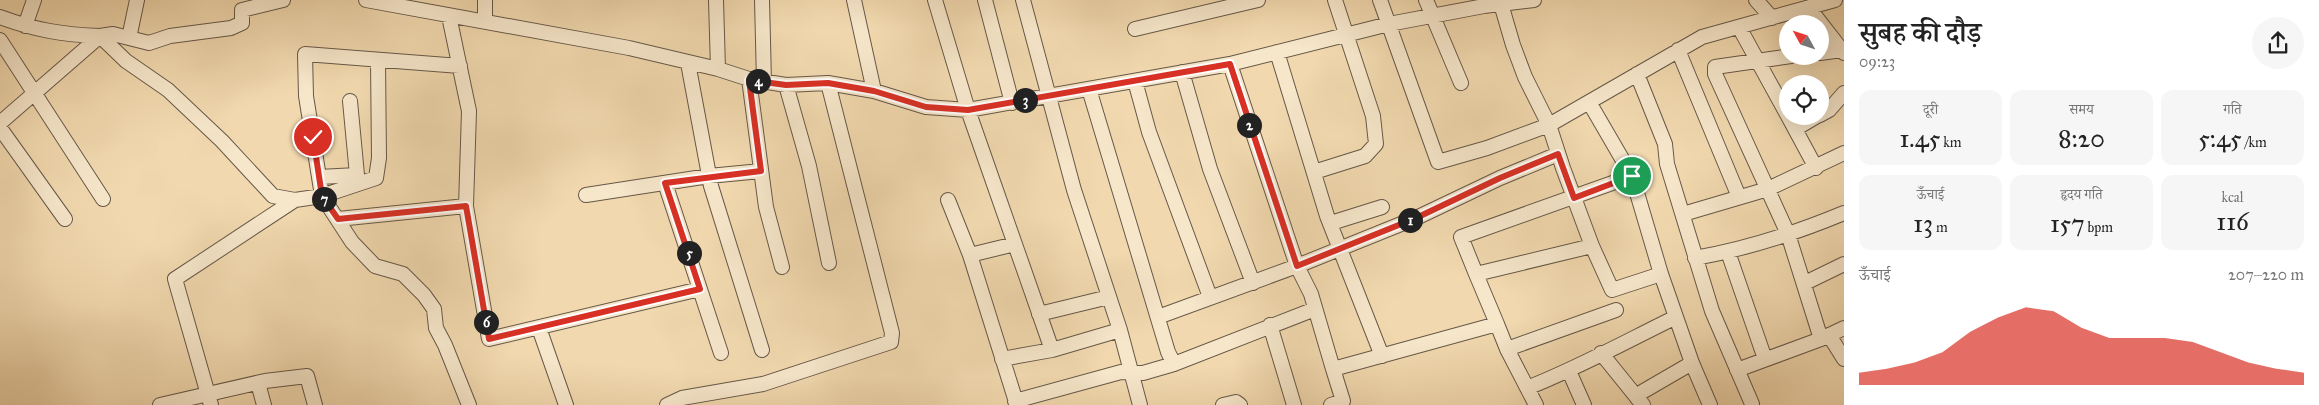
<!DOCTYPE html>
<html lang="hi">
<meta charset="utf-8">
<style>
:root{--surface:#fff;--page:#f6f6f6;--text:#222;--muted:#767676;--accent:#d93025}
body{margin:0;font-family:"IM FELL Great Primer","Noto Serif Devanagari",serif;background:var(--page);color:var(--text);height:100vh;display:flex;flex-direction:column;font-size:19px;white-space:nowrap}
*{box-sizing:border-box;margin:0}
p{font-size:16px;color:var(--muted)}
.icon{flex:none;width:28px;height:28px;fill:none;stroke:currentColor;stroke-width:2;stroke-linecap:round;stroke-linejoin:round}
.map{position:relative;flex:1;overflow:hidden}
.drawer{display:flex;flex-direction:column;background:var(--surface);width:475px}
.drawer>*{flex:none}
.needle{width:32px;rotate:310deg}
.tools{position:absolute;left:1779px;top:15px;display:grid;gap:10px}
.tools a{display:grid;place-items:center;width:50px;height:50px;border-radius:50%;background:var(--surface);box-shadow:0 5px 20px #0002;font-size:25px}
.pin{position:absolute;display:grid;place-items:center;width:42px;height:42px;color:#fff;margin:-21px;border:2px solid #fff;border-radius:50%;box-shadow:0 1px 5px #0007}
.km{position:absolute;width:25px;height:25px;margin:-12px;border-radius:50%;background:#222;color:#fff;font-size:14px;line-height:25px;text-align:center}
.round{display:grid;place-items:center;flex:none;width:52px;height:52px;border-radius:26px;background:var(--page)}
.overview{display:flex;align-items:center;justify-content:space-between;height:85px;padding:0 15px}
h1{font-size:28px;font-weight:600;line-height:38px}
.metrics{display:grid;grid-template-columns:repeat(3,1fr);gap:8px;height:85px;padding:5px 15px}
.metrics div{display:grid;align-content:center;border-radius:12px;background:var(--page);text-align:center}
.metrics b{font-size:25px;font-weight:600}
.metrics small{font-size:14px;font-weight:400}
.metrics p{font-size:14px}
.chart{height:140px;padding:10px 15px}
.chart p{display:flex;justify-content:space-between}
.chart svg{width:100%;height:90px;margin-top:5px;fill:var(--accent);opacity:.7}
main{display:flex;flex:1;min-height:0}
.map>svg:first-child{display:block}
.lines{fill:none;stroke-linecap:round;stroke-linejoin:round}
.minor-casing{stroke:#665848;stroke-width:16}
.minor{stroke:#f6e6ca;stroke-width:14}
.route-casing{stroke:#fff;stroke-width:10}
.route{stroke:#d93025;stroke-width:6}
</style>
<main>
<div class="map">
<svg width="1844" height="405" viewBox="0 0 1844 405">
<rect width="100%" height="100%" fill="#f1d8ae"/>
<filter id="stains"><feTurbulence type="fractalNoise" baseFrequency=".004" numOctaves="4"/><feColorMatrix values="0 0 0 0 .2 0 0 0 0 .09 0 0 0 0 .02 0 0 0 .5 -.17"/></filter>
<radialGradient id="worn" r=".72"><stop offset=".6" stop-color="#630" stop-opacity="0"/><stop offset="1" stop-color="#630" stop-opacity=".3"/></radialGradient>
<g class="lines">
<defs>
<path id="minor" d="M366 0 629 48 718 69 749 79 786 85 828 83 874 91 926 107 968 110 1230 64 1389 24 1484 6 1534 0
M716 0 718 69
M762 0 764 82
M854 0 874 91
M935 0 968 110 1052 350
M985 0 1012 103
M1023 0 1074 190 1120 330 1140 405
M1380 0 1438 162 1487 148 1549 125 1702 37 1835 0
M1426 0 1461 83
M1756 0 1772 18
M1501 4 1513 45 1525 77 1549 125 1563 168 1592 246 1612 290 1661 274
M1809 8 1844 53
M449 16 469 111 466 206 489 339 700 289
M0 17C35 30 64 35 100 36L126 61 168 90 222 141 273 196 295 200 322 196 352 242 375 266 403 274 424 295 434 309 436 328 445 345 469 405
M485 21V0
M25 26 34 0
M1739 27 1788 116
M1135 29 1258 0
M129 38 137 0
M0 40 103 199
M1678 50 1739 197
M1277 52 1327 216 1382 356
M1820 53 1842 50
M1791 56 1715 67V74L1788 234 1821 339
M378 61 379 158 376 178 322 196 306 96 305 54 460 66
M688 63 711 186 762 350
M1230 64 1297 266 1311 294 1333 369
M1182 72 1210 169 1253 283
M1637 74 1665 144 1667 164 1712 311 1752 404
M749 79 766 207 782 267
M1135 81 1149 132 1210 297
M786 85 809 166 829 263
M1089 89 1168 352 1174 364
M1589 102 1632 176 1661 274 1692 363 1710 405
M1820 115 1829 110 1844 93
M1788 116 1816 168
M0 123 100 36 113 34 149 43 170 36 231 28 242 23V10L283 0
M0 128 65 219
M1795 129 1817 116
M1314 172 1365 156 1376 144 1373 116 1335 0
M319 177 357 175 350 101
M665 183 721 353
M586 195 709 176 761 171
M948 200 970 255 1015 244
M1683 214 1768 189 1844 153
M338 219 466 206
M1331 223 1382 207
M1728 252 1765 359
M970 255 1017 405
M1695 258C1746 249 1796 233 1844 213
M1476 274 1461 237 1632 176
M1805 283 1844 264
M1039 314 1109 297
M1158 317 1297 266 1416 218 1500 178 1558 154
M1497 324 1507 349 1616 310
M1270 325 1294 405
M539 328 566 405
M1829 335 1844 359
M1507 349 1536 405
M1601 353 1643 405
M1002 359 1052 350 1120 330
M1737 370 1821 339 1844 328
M1569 371 1584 405
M258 383 264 405
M1527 388C1578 368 1627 341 1676 317
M1637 398 1642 392 1692 363
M1015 401 1121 372 1143 373 1174 364 1315 309
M160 405 265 381 307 376 315 405
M211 405 175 279 295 200
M667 405 682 398 763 384 891 342 892 333 828 83
M1223 405 1236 402 1240 405
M1331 405 1343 401 1333 369 1497 324 1476 274 1592 246"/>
</defs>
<use href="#minor" class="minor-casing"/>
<use href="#minor" class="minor"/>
</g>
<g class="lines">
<defs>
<path id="route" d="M313 137 322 196 338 219 466 206 489 339 700 289 665 183 761 171 749 80 786 85 828 83 874 91 926 107 968 110 1230 64 1297 266 1416 218 1500 178 1558 154 1574 198 1632 176"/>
</defs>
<use href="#route" class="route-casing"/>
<use href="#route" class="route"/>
</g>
<rect width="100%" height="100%" filter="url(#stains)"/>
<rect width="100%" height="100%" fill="url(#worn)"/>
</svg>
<div class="tools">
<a><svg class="needle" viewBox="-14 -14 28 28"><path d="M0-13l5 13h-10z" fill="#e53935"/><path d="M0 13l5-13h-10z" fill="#767676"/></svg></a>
<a><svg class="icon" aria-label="locate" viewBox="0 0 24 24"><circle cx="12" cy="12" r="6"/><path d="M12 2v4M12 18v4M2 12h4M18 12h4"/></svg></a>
</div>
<div class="pin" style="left:1632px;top:176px;background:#1e9e55"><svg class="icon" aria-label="arrive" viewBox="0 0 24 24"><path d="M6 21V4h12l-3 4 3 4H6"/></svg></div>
<div class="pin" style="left:313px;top:137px;background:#d93025"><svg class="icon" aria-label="check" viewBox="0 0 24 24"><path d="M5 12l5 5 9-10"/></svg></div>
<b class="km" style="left:1410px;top:220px">1</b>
<b class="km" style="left:1249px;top:125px">2</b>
<b class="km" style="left:1025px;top:100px">3</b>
<b class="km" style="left:758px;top:81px">4</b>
<b class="km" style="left:689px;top:253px">5</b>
<b class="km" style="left:486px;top:322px">6</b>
<b class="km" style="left:324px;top:199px">7</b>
</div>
<section class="drawer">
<div class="overview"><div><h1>सुबह की दौड़</h1><p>09:23</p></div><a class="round"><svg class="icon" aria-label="share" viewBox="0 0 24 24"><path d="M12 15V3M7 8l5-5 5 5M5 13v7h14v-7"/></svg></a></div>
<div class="metrics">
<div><p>दूरी</p><b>1.45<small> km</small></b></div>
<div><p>समय</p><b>8:20</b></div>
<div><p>गति</p><b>5:45<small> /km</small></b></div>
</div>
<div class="metrics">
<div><p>ऊँचाई</p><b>13<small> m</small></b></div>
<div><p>हृदय गति</p><b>157<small> bpm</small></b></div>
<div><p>kcal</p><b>116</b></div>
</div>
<div class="chart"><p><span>ऊँचाई</span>207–220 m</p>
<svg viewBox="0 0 160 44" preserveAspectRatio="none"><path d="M0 44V38L10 36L20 33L30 28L40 18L50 11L60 6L70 8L80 16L90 21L100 21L110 21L120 23L130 28L140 33L150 36L160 38V44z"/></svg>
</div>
</section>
</main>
